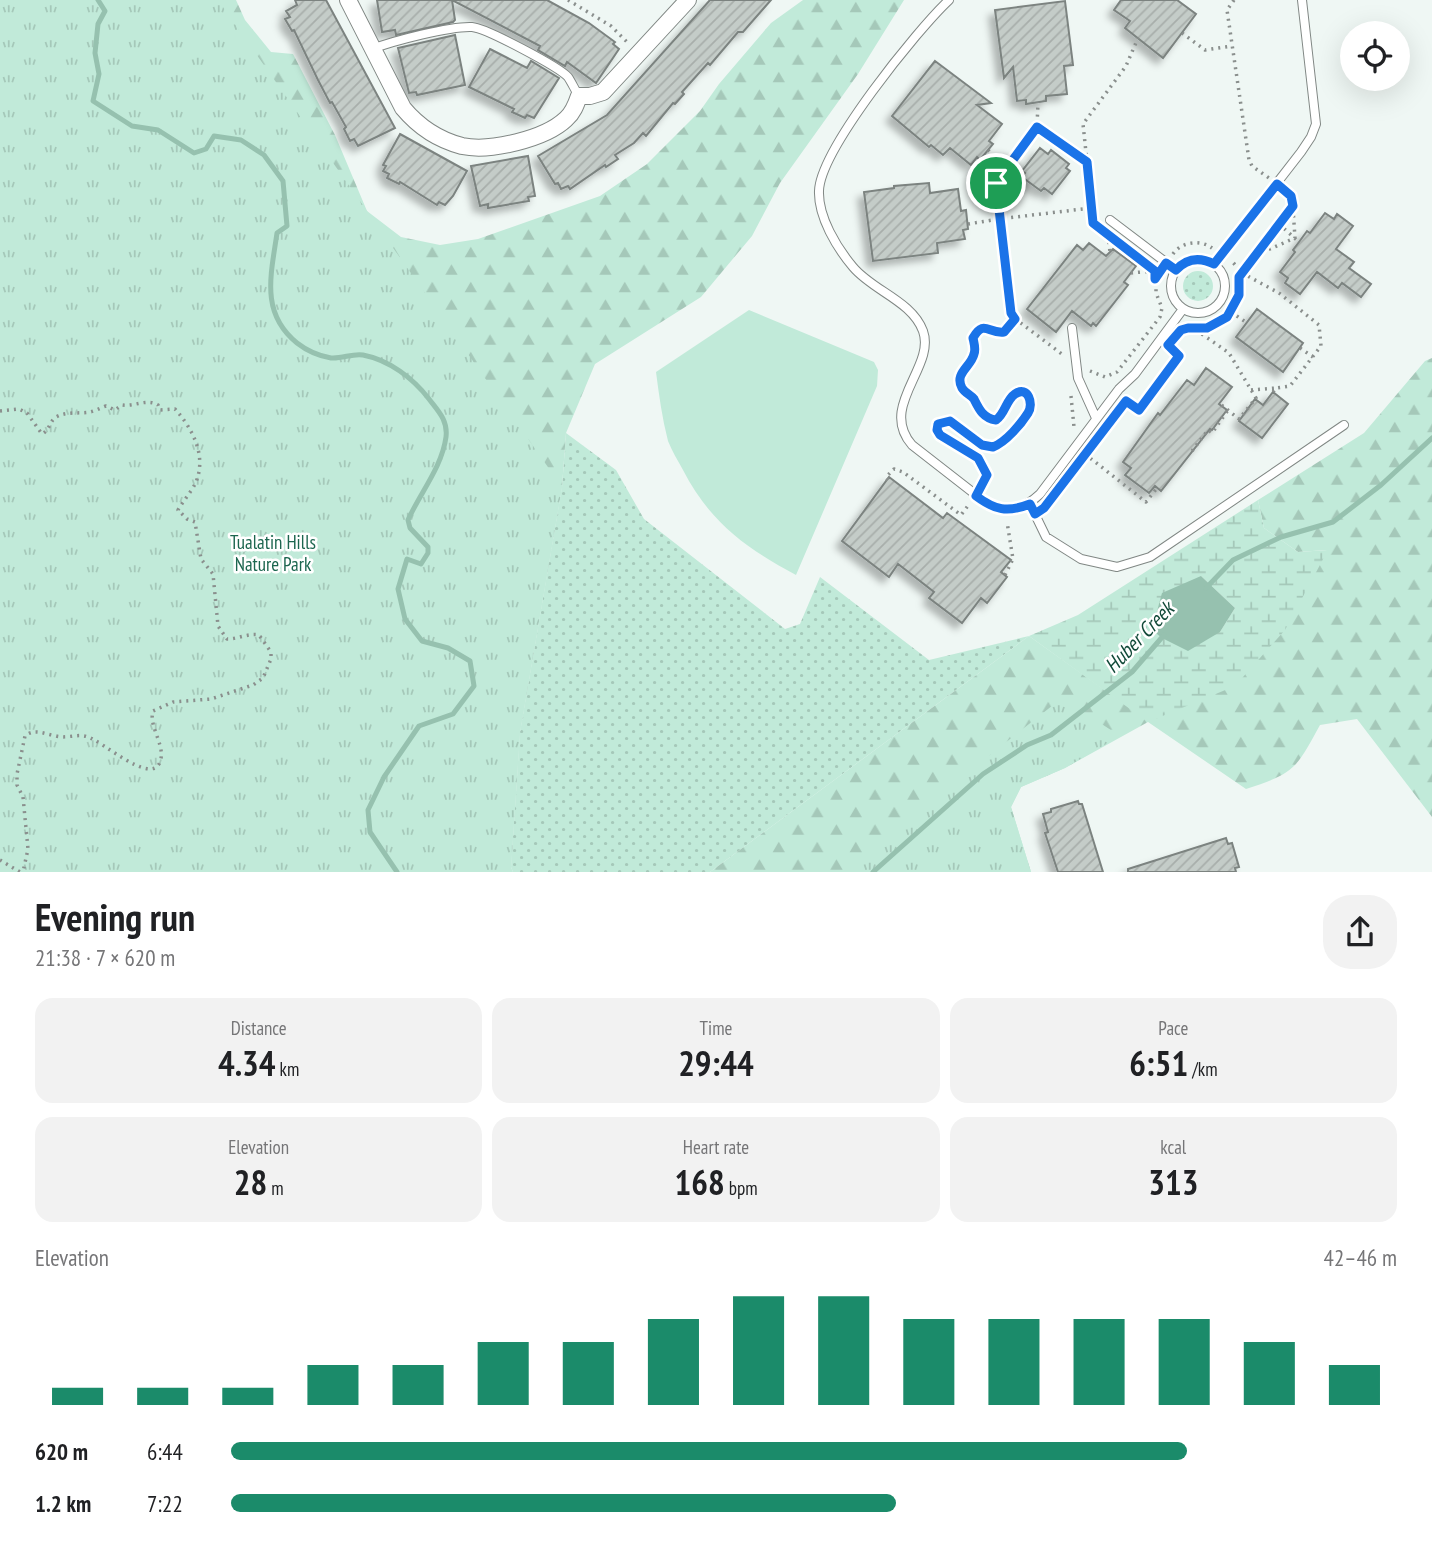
<!DOCTYPE html>
<meta charset="utf-8">
<style>
:root{--surface:#fff;--page:#f2f2f2;--text:#202124;--muted:#757577;--accent:#1b8b6a}
body{margin:0;font-family:"PT Sans Narrow",sans-serif;background:var(--page);color:var(--text);height:100vh;display:flex;flex-direction:column;font-size:26px;white-space:nowrap}
*{box-sizing:border-box;margin:0}
p{font-size:23px;color:var(--muted)}
.icon{flex:none;width:38px;height:38px;fill:none;stroke:currentColor;stroke-width:2;stroke-linecap:round;stroke-linejoin:round}
.map{position:relative;height:872px;overflow:hidden}
.sheet{display:flex;flex-direction:column;background:var(--surface);flex:1}
.sheet>*{flex:none}
.buttons{position:absolute;left:1340px;top:21px;display:grid;gap:14px}
.buttons a{display:grid;place-items:center;width:70px;height:70px;border-radius:50%;background:var(--surface);box-shadow:0 7px 28px #0002;font-size:35px}
.pin{position:absolute;display:grid;place-items:center;width:60px;height:60px;color:#fff;margin:-30px;border:4px solid #fff;border-radius:50%;box-shadow:0 2px 7px #0007}
.round{display:grid;place-items:center;flex:none;width:74px;height:74px;border-radius:28px;background:var(--page)}
.head{display:flex;align-items:center;justify-content:space-between;height:119px;padding:0 35px}
h1{font-size:38px;font-weight:600;line-height:52px}
.stats{display:grid;grid-template-columns:repeat(3,1fr);gap:10px;height:119px;padding:7px 35px}
.stats div{display:grid;align-content:center;border-radius:18px;background:var(--page);text-align:center}
.stats b{font-size:35px;font-weight:600}
.stats small{font-size:19px;font-weight:400}
.stats p{font-size:19px}
.chart{height:196px;padding:14px 35px}
.chart p{display:flex;justify-content:space-between}
.chart svg{width:100%;height:126px;margin-top:7px;stroke:var(--accent);stroke-width:6}
ul{padding:0 35px;list-style:none;font-size:23px}
li{display:grid;grid-template-columns:112px 84px 1fr;align-items:center;height:52px}
li i{height:18px;border-radius:9px;background:var(--accent)}
.map>svg:first-child{display:block}
.grass{fill:url(#grass-dots)}
.forest{fill:url(#forest-firs)}
.wetland{fill:url(#wetland-marsh);fill-rule:evenodd}
.park{fill:url(#park-tufts)}
.garden{fill:#c1ead9}
.water{fill:#96c1af}
.lines{fill:none;stroke-linecap:round;stroke-linejoin:round}
.stream{stroke:#96c1af;stroke-width:5}
.building{fill:url(#building-hatch);stroke:#7c8380;stroke-width:2;filter:url(#shadow)}
.service-casing{stroke:#808784;stroke-width:10}
.minor-casing{stroke:#808784;stroke-width:18}
.path{stroke:#8a8f8d;stroke-width:3.5;stroke-dasharray:2 5;stroke-linecap:butt}
.service{stroke:#fff;stroke-width:8}
.minor{stroke:#fff;stroke-width:16}
.route-casing{stroke:#fff;stroke-width:14}
.route{stroke:#1a73e8;stroke-width:9}
.labels{text-anchor:middle;dominant-baseline:central;stroke-width:5;stroke-linejoin:round;paint-order:stroke}
.park-label{font-size:19px;fill:#1c664f;stroke:#fff}
.water-label{font-size:21px;font-style:italic;fill:#124a39;stroke:#fff}
</style>
<div class="map">
<svg width="1432" height="872" viewBox="0 0 1432 872">
<defs>
<pattern id="grass-dots" width="8" height="8" patternUnits="userSpaceOnUse" patternTransform="scale(1.75)"><rect width="8" height="8" fill="#c1ead9"/><path d="M2 2h.1M6 6h.1" fill="none" stroke="#a5c8b9" stroke-width="1.8" stroke-linecap="round"/></pattern>
<pattern id="forest-firs" width="22" height="20" patternUnits="userSpaceOnUse" patternTransform="scale(1.75)"><rect width="22" height="20" fill="#c1ead9"/><path d="M5 1l3.5 6h-7zM16 11l3.5 6h-7z" fill="#a5c8b9"/></pattern>
<pattern id="wetland-marsh" width="20" height="14" patternUnits="userSpaceOnUse" patternTransform="scale(1.75)"><rect width="20" height="14" fill="#c1ead9"/><path d="M1 5h8M5 5V1M11 12h8M15 12V8" fill="none" stroke="#a5c8b9"/></pattern>
<pattern id="park-tufts" width="24" height="20" patternUnits="userSpaceOnUse" patternTransform="scale(1.75)"><rect width="24" height="20" fill="#c1ead9"/><path d="M3 7l-1-3M5 7V3M7 7l1-3M15 17l-1-3M17 17v-4M19 17l1-3" fill="none" stroke="#a5c8b9"/></pattern>
<pattern id="building-hatch" width="6" height="6" patternUnits="userSpaceOnUse" patternTransform="scale(1.75)"><rect width="6" height="6" fill="#c4ccc8"/><path d="M-1 1l2-2M0 6l6-6M5 7l2-2" fill="none" stroke="#a8aeab"/></pattern>
<filter id="shadow"><feDropShadow dx="-6" dy="6" stdDeviation="3.5" flood-color="#0004"/></filter>
</defs>
<rect width="100%" height="100%" fill="#eff7f4"/>
<path class="grass" d="M1183 286a15 15 0 1 1 30 0a15 15 0 1 1-30 0Z
M566 433 616 470 644 519 785 629 800 624 820 577 929 660 1029 636 710 872H513L511 867 520 732 562 487Z"/>
<path class="forest" d="M140 0H236L245 20 271 52 293 54 335 135 367 211 401 237 440 245 478 239 600 196 647 164 700 111 719 84 771 23 803 0H904L858 74 780 183 752 236 701 297 595 364 566 433 562 487 520 732 511 867 513 872Z
M1432 358V817L1357 719 1320 725C1296 769 1295 773 1246 789L1148 722 1065 768 1021 787 1011 807 1031 872H710L1029 636 1148 721 1327 550 1298 552 1264 528 1258 500 1364 433 1425 361Z"/>
<path class="wetland" d="M1258 500 1264 528 1298 552 1328 550 1285 630 1235 686 1148 722 1029 636 1078 615ZM1201 576 1235 608 1220 632Z"/>
<path class="park" d="M0 0H218L562 487 520 732 511 867 513 872H0Z
M1062 698 1120 736 1065 768 1021 787 1011 807 1031 872H854L887 836Z"/>
<path class="garden" d="M749 310 874 362 878 370 877 386 796 575C744 547 710 522 683 470 678 461 672 451 668 441 662 418 659 395 656 372Z"/>
<path class="water" d="M1201 576 1235 608 1220 632 1188 651 1162 638 1152 630 1162 593Z"/>
<g class="lines">
<path class="stream" d="M98 0 105 11 98 24 95 53 99 74 93 101 132 126 158 130 194 153 206 149 214 136 241 140 264 155 283 181 287 226 277 233C271 275 260 313 297 343 306 350 319 356 331 358 342 359 353 353 363 355 389 360 413 378 429 399 438 411 448 420 446 437 442 467 420 493 408 520L410 528 428 547V553L421 564 407 559 398 589 405 619 422 641 448 648 470 661 474 686 453 714 419 726 384 777 368 810 370 832 397 872
M1206 588 1233 560 1281 537 1333 522 1381 485 1432 438
M873 872 983 774 1027 745 1051 735 1132 672 1164 635"/>
</g>
<path class="building" d="M295 0H326L395 128 358 146 354 139 350 141 344 129 346 127 332 102 330 103 318 80 294 30 292 31 285 19 290 17 286 11 297 5Z
M377 0H547L589 23 615 42 613 44 619 49 596 83 567 62 565 66 538 50 540 46 452 0 455 20 453 22 396 35 395 30 382 32Z
M710 0H771L743 32H738L710 65 708 63 682 92 684 94 675 104 673 103 646 136 643 133 634 143 615 155 618 159 606 167 605 165 570 189 568 186 561 189 558 183 555 184 538 156 607 115Z
M1121 0H1177L1196 14 1163 58 1125 28 1130 21 1114 10Z
M1065 1 1073 65 1064 66 1067 94 1046 96V101L1026 104V100L1017 101 1013 67 1004 78 995 10Z
M455 35 465 85 417 95 416 92 409 93 398 48Z
M490 49 527 68 531 61 559 78 534 118 527 115 525 118 512 112 514 109 469 87Z
M935 61 991 103 977 105 1002 124 989 141 993 144 980 160 977 157 971 165 950 148 943 155 931 145 929 147 892 116Z
M400 134 467 171 453 196 445 205 439 202 437 205 400 182 399 184 387 178 389 174 383 171 386 166 383 165Z
M1040 148 1048 154 1051 150 1069 164 1066 168 1070 171 1052 194 1044 188 1041 191 1022 177 1025 173 1022 171Z
M528 156 535 196 528 197 529 201 488 208V204L480 206 471 166Z
M929 183 930 193 958 189 961 211 966 210 968 229 963 230 965 239 937 243 938 253 873 261 864 192 894 188V186Z
M1325 213 1334 219 1337 214 1353 226 1336 249 1354 262 1349 268 1371 284 1361 297 1342 283 1338 288 1317 272 1300 294 1285 283 1288 278 1280 272 1295 252 1293 250 1299 242 1307 231 1310 233Z
M1089 243 1106 256 1113 249 1136 266 1124 282 1128 285 1096 326 1093 323 1091 326 1072 311 1056 332 1027 309 1077 245 1083 250Z
M1257 309 1303 343 1283 372 1236 337Z
M1206 368 1232 387 1219 404 1227 410 1212 430 1210 429 1161 491 1155 486 1149 493 1125 475 1131 468 1123 462 1158 413 1160 415 1187 380 1194 385Z
M1273 392 1288 404 1262 438 1239 421 1255 399 1263 405Z
M889 477 943 518 947 513 1011 560 1001 572 1007 577 987 603 981 598 962 623 929 598 934 592 898 564 889 577 842 541Z
M1078 801 1079 804H1082L1103 872H1058L1045 833 1048 832 1043 814 1051 812V809Z
M1226 838 1228 844 1232 843 1239 867 1235 868 1236 872H1128V869Z"/>
<g class="lines">
<defs>
<path id="service" d="M949 0C917 30 820 150 819 191 818 217 837 248 853 267 873 291 912 301 923 331 936 367 878 406 912 445L989 505C1008 515 1025 508 1040 494L1119 389 1135 374 1183 309
M372 49C393 41 450 26 472 27 486 28 559 67 568 77 572 83 575 90 579 96
M1110 220 1176 270
M1171 286a27 27 0 1 1 54 0a27 27 0 1 1-54 0Z
M1214 264 1301 152 1311 137 1316 124 1302 0
M1072 328 1078 378 1096 418
M1030 504 1046 537 1081 559 1117 567 1150 557 1344 425"/>
<path id="minor" d="M348 0 403 108C418 126 439 140 462 146 490 152 545 139 566 119 573 113 576 105 579 96H590L603 92 688 0"/>
</defs>
<use href="#service" class="service-casing"/>
<use href="#minor" class="minor-casing"/>
<path class="path" d="M568 0 611 26 628 43
M1234 0 1227 10 1249 160 1252 166 1269 178
M1182 33 1205 50 1232 46
M1037 127 1087 162 1093 223 1100 228
M988 150 995 158 999 219 1091 208
M1087 162 1083 124 1126 66 1138 38
M998 181 1037 127 1038 102
M968 224 999 219 1013 317 1063 355
M1279 224 1299 242
M1108 235 1110 252
M1173 254C1181 242 1200 239 1212 248
M1256 255 1295 238 1293 208
M1131 273 1153 271
M1242 273 1279 293 1319 325 1321 346 1290 386 1276 388
M1239 277 1293 206 1291 196 1286 192
M1231 312 1247 323
M1183 325C1220 347 1261 283 1230 260
M1196 330 1229 353 1256 398 1239 419 1219 403
M1300 348 1313 357
M1090 371 1105 377 1117 372 1160 317 1162 308 1156 293V275L1153 269
M1251 390 1276 388 1273 392
M1071 396 1074 427
M1125 402 1139 410 1179 356 1170 347
M0 411 19 409 27 413 42 434C50 430 49 422 56 417 67 411 79 414 90 412 95 411 100 408 106 406L115 410 122 405C134 407 147 398 158 405L160 410 175 409C192 428 207 455 196 482 192 491 183 501 178 510L187 519 195 522 201 559 213 574 218 626 227 639C238 639 248 633 259 635L271 652V659L263 678 253 685 211 699 173 702 153 711C148 727 168 748 159 764 148 783 102 741 88 737 78 733 67 739 56 736 45 734 34 728 25 736L17 774V785L23 797 28 849 23 872
M1192 451 1208 430 1212 433 1228 410
M1085 454 1146 502 1157 488
M888 480 886 477 894 469 903 472 961 515 970 503
M983 486 987 475 978 458 940 435 937 430 938 424 949 421 982 445 993 447C1006 443 1021 424 1028 413 1034 404 1028 385 1015 394 1006 400 1005 414 996 420L990 419 976 407 973 398 963 390 960 381C964 359 977 364 973 338 984 320 988 334 1004 332L1015 319
M1005 575 1013 559 1007 522
M0 860 20 872"/>
<use href="#service" class="service"/>
<use href="#minor" class="minor"/>
</g>
<g class="lines">
<defs>
<path id="route" d="M1037 127 1087 162 1093 223 1155 271V279L1166 263 1176 270C1187 258 1200 257 1214 264L1277 184 1291 196 1293 206 1239 277V295L1227 317 1207 328H1188L1181 330 1168 345 1179 356 1139 410 1126 401 1044 508 1035 514 1030 504C1007 513 995 510 976 496L987 475 978 458 940 435 937 430 938 424 950 421 982 445 993 447C1006 442 1021 424 1028 413 1034 404 1028 385 1015 394 1006 400 1005 414 996 420 983 418 979 409 974 399 971 395 965 393 962 388 954 373 971 367 974 354 976 349 974 343 973 338 984 319 988 334 1004 332L1015 319 1011 313 996 183Z"/>
</defs>
<use href="#route" class="route-casing"/>
<use href="#route" class="route"/>
</g>
<g class="labels">
<g class="park-label">
<text x="273" y="542">Tualatin Hills<tspan x="273" dy="22">Nature Park</tspan></text>
</g>
<g class="water-label">
<text transform="translate(1139 637) rotate(-46)">Huber Creek</text>
</g>
</g>
</svg>
<div class="buttons">
<a><svg class="icon" aria-label="locate" viewBox="0 0 24 24"><circle cx="12" cy="12" r="6"/><path d="M12 2v4M12 18v4M2 12h4M18 12h4"/></svg></a>
</div>
<div class="pin" style="left:996px;top:183px;background:#1e9e55"><svg class="icon" aria-label="arrive" viewBox="0 0 24 24"><path d="M6 21V4h12l-3 4 3 4H6"/></svg></div>
</div>
<section class="sheet">
<div class="head"><div><h1>Evening run</h1><p>21:38 · 7 × 620 m</p></div><a class="round"><svg class="icon" aria-label="share" viewBox="0 0 24 24"><path d="M12 15V3M7 8l5-5 5 5M5 13v7h14v-7"/></svg></a></div>
<div class="stats">
<div><p>Distance</p><b>4.34<small> km</small></b></div>
<div><p>Time</p><b>29:44</b></div>
<div><p>Pace</p><b>6:51<small> /km</small></b></div>
</div>
<div class="stats">
<div><p>Elevation</p><b>28<small> m</small></b></div>
<div><p>Heart rate</p><b>168<small> bpm</small></b></div>
<div><p>kcal</p><b>313</b></div>
</div>
<div class="chart"><p><span>Elevation</span>42–46 m</p>
<svg viewBox="0 0 160 44" preserveAspectRatio="none"><path d="M5 44V38M15 44V38M25 44V38M35 44V30M45 44V30M55 44V22M65 44V22M75 44V14M85 44V6M95 44V6M105 44V14M115 44V14M125 44V14M135 44V14M145 44V22M155 44V30"/></svg>
</div>
<ul>
<li><b>620 m</b>6:44<i style="width:82%"></i></li>
<li><b>1.2 km</b>7:22<i style="width:57%"></i></li>
</ul>
</section>
